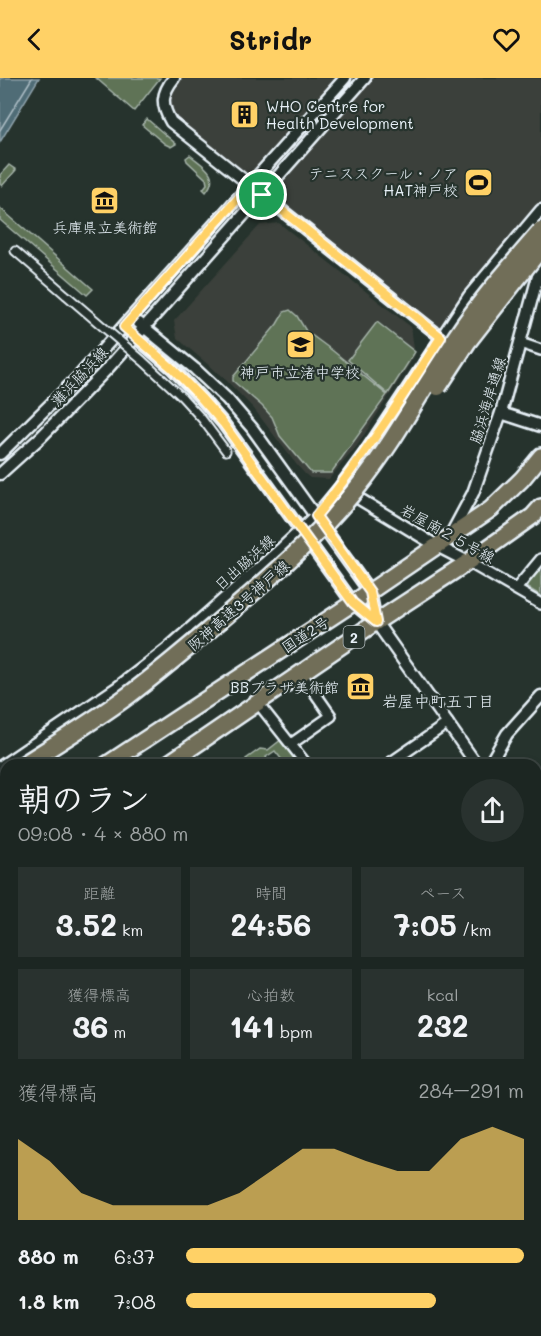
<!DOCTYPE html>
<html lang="ja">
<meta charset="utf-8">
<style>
:root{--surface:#1c2622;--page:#29322f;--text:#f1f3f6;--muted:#a0a5a5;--line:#3a4340;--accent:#ffd166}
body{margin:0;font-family:Mali,"Klee One",sans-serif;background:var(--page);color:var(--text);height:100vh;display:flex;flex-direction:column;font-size:22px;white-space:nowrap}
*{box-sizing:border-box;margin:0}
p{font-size:20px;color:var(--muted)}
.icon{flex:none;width:33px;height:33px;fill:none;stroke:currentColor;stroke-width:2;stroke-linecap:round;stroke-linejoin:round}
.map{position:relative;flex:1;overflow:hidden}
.side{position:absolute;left:0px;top:681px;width:542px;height:578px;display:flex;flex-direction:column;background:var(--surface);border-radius:18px 18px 0 0;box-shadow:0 3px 9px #0003,0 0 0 2px var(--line)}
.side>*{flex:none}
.pin{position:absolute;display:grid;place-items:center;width:51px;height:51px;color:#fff;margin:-26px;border:3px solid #fff;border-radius:50%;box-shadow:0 2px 6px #0007}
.round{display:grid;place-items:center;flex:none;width:63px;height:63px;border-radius:32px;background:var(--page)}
.headline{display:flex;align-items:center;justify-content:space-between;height:102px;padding:0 18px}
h1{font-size:33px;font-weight:700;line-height:45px}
.figures{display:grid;grid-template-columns:repeat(3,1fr);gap:9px;height:102px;padding:6px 18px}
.figures div{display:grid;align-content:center;border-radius:0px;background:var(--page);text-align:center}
.figures b{font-size:30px;font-weight:700}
.figures small{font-size:16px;font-weight:400}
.figures p{font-size:16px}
.chart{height:168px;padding:12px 18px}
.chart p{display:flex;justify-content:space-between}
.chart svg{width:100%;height:108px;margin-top:6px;fill:var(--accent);opacity:.7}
ul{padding:0 18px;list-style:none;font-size:20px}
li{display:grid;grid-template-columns:96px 72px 1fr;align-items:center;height:45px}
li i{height:15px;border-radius:8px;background:var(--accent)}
header{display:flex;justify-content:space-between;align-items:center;height:78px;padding:0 18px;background:var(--accent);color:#111;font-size:27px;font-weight:700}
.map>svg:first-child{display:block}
.built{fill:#3a403a}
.green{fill:#5f7357;stroke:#a4b2a8;stroke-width:1.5}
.water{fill:#506c76;stroke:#8da1aa;stroke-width:1.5}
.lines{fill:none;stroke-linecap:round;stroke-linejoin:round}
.shore{stroke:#abbcc4;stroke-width:1.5}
.pedestrian-casing{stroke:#e8f1f8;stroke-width:11}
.minor-casing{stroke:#e8f1f8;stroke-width:14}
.tertiary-casing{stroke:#e8f1f8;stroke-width:15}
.trunk-casing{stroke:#e8f1f8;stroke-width:20}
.motorway-casing{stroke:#e8f1f8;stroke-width:21}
.pedestrian{stroke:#26332d;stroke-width:7}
.minor{stroke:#26332d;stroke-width:9}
.tertiary{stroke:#26332d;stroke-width:10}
.trunk{stroke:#716e59;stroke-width:15}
.motorway{stroke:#716e59;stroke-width:16}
.rail-casing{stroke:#e8f1f8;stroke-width:5}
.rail{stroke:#26332d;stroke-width:3;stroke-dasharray:9;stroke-linecap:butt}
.pedestrian-bridge-casing{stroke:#e8f1f8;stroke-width:11;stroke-linecap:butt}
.motorway-bridge-casing{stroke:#e8f1f8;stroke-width:21;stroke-linecap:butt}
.pedestrian-bridge{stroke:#26332d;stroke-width:7}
.motorway-bridge{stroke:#716e59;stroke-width:16}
.route-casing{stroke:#fff;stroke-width:12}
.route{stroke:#ffd166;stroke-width:8}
.labels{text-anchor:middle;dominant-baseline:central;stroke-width:4.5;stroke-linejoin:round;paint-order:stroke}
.shield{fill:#26332d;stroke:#aeb8bb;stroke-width:1.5}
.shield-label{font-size:14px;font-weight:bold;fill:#e8f1f8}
.poi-label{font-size:15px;fill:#e8f1f8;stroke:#26332d;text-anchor:end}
.street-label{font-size:15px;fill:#e8f1f8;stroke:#26332d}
.neighbourhood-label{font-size:16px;fill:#e8f1f8;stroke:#26332d}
</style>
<header><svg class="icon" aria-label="back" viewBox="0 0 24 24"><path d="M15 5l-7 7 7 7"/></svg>Stridr<svg class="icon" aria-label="heart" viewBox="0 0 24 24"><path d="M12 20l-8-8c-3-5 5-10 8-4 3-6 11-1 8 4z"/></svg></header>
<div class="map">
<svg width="541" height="1258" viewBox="0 0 541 1258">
<rect width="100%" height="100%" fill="#26332d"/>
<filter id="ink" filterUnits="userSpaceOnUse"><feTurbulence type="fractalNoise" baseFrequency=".0167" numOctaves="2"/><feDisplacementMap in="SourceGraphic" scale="12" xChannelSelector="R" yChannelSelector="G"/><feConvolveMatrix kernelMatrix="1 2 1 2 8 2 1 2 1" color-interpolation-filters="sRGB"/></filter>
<g filter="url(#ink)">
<path class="built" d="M174 0H541V132L441 259 171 44 167 9Z
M279 145 411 249 415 277 357 368 329 401 310 400 305 396 296 386 254 331 226 302 177 260 174 243 260 147Z
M541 917V1023L536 1029V922H537Z
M541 1025V1071L536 1076V1031Z
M303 1253V1252L358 1253 352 1258H298Z"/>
<path class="green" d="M96 0H160L134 33Z
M147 41 176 66 171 69 165 66 142 47Z
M190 77C203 88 221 96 206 114L203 111 207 106 206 101 187 83 186 80Z
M9 87 16 92 2 108 0 106V97Z
M0 130 93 211 87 217 0 142Z
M290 232 297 238 306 253 333 273 387 317 331 395H311L280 358 272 339 262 328 233 303V299L277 246 284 234Z
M377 244 415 274 388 316 348 282Z
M541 485V518L522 506Z
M282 661 301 687H286L275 673 266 679 270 687H251L246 681 260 671 268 672Z"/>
<path class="water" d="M0 0H39L0 64Z"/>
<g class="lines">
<path class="shore" d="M0 52 32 0"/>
<defs>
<path id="pedestrian" d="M15 173 66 217
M182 319 202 341 226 373"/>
<path id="minor" d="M520 265 541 272
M468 484 541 526
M516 511 541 481
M258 625 307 687
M291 666 331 638 301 595
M387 687 448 645
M536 742 541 736
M536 831 541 824
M0 919 6 923
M0 942 6 937
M0 1013 6 1020
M0 1081 6 1086
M536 1084 541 1079
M0 1097 6 1092
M0 1124 6 1118
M0 1195 6 1189
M0 1246 6 1252
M89 1252V1258
M170 1252 175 1258
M201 1258 206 1252"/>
<path id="tertiary" d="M174 0C161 16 161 27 171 44L441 259
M139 245 195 291 227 321 252 350 370 514 376 544
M124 249 172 290 201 320 223 345 353 525 376 544 477 687
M501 335 541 348
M0 376 79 298 345 0
M0 396 41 359 109 289 365 0
M348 414 437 468 468 484
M450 458 473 415 501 335 541 187
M489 687 507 656 541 618
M0 689 118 609 167 571 282 470 316 438 340 409 365 375 469 218 541 132
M536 765 541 773
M536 892 541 886
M536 1134 541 1133
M536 1239 541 1248
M7 1258 13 1252
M214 1258 220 1252
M361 1258 367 1252"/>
<path id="trunk" d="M106 687 353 525 491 431 522 401 541 378
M166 687 376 544 468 484 533 438 541 429
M0 756 6 752
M0 771 6 767
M0 790 6 786
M0 808 6 804"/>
<path id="motorway" d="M0 702 6 698
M0 715 6 711"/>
</defs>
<use href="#pedestrian" class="pedestrian-casing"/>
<use href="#minor" class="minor-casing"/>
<use href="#tertiary" class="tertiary-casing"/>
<use href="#trunk" class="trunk-casing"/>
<use href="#motorway" class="motorway-casing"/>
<use href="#pedestrian" class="pedestrian"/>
<use href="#minor" class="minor"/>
<use href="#tertiary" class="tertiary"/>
<use href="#trunk" class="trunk"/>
<use href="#motorway" class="motorway"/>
<defs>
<path id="rail" d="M536 1039 541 1034
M536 1058 541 1053
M536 1070 541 1065
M0 1113 6 1108
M329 1258 334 1252
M344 1258 349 1252"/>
</defs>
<use href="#rail" class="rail-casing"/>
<use href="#rail" class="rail"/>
<defs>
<path id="pedestrian-bridge" d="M66 217 143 283 182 319"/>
<path id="motorway-bridge" d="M438 309 468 263 541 170
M23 687C59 664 95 642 129 617 166 589 202 558 237 528 280 491 321 454 357 410 395 363 423 309 456 259 481 221 512 187 541 153"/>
</defs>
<use href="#pedestrian-bridge" class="pedestrian-bridge-casing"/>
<use href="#motorway-bridge" class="motorway-bridge-casing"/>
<use href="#pedestrian-bridge" class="pedestrian-bridge"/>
<use href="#motorway-bridge" class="motorway-bridge"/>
</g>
</g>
<g class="lines" filter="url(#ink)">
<defs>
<path id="route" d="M250 107 441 259C401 321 363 381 316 438L370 514 376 544 353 525 223 345 201 320 172 290 124 249Z"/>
</defs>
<use href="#route" class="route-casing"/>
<use href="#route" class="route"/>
</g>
<defs>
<symbol id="building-square" viewBox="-11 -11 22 22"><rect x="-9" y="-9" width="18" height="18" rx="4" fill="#ffd166" stroke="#26332d"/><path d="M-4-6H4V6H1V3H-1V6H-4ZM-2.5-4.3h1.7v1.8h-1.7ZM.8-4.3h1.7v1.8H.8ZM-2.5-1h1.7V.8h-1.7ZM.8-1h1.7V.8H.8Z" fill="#111"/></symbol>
<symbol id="stadium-square" viewBox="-11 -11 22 22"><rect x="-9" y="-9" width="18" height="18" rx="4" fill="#ffd166" stroke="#26332d"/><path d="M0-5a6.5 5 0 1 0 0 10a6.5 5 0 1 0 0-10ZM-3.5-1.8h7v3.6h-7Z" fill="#111"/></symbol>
<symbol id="museum-square" viewBox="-11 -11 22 22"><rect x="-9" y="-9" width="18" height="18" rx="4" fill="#ffd166" stroke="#26332d"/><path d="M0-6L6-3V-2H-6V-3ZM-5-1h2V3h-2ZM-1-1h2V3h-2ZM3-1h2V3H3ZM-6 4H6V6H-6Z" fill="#111"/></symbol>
<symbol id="school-square" viewBox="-11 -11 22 22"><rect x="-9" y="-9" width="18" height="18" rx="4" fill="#ffd166" stroke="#26332d"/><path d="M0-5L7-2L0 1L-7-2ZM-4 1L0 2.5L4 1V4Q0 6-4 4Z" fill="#111"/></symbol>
</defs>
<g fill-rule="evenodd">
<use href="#building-square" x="228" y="20" width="33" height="33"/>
<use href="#stadium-square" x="462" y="88" width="33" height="33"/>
<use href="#museum-square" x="88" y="106" width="33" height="33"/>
<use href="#school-square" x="284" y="250" width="33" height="33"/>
<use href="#museum-square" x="344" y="592" width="33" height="33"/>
</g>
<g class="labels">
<rect class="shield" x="343.5" y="548" width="21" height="22" rx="4.5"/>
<g class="shield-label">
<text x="354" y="559">2</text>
</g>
<g class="poi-label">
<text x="266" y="28" text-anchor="start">WHO Centre for<tspan x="266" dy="17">Health Development</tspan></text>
<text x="458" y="95">テニススクール・ノア<tspan x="458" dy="17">HAT神戸校</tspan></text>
<text x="105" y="149" text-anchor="middle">兵庫県立美術館</text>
<text x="300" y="294" text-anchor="middle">神戸市立渚中学校</text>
<text x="339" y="609">BBプラザ美術館</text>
</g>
<g class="street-label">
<text transform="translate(79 298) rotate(-47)">灘浜脇浜線</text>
<text transform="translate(487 322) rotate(-73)">脇浜海岸通線</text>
<text transform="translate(448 455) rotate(29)">岩屋南２５号線</text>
<text transform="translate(244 484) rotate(-42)">日出脇浜線</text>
<text transform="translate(238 527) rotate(-41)">阪神高速3号神戸線</text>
<text transform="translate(305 556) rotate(-33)">国道2号</text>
</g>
<g class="neighbourhood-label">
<text x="438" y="622">岩屋中町五丁目</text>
</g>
</g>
</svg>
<div class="pin" style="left:262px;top:117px;background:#1e9e55"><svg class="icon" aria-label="arrive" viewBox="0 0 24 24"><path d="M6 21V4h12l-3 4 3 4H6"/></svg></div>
<section class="side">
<div class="headline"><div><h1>朝のラン</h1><p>09:08 · 4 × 880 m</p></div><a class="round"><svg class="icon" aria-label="share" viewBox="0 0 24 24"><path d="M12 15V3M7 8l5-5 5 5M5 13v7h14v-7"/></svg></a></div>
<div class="figures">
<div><p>距離</p><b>3.52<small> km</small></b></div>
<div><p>時間</p><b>24:56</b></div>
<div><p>ペース</p><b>7:05<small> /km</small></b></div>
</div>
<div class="figures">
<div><p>獲得標高</p><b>36<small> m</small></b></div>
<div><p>心拍数</p><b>141<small> bpm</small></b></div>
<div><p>kcal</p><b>232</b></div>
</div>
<div class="chart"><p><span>獲得標高</span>284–291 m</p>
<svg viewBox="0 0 160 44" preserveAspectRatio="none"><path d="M0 44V11L10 20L20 33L30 38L40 38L50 38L60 38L70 33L80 24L90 15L100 15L110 20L120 24L130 24L140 11L150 6L160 11V44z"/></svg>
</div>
<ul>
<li><b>880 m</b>6:37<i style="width:100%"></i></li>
<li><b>1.8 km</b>7:08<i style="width:74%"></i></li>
</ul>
</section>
</div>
